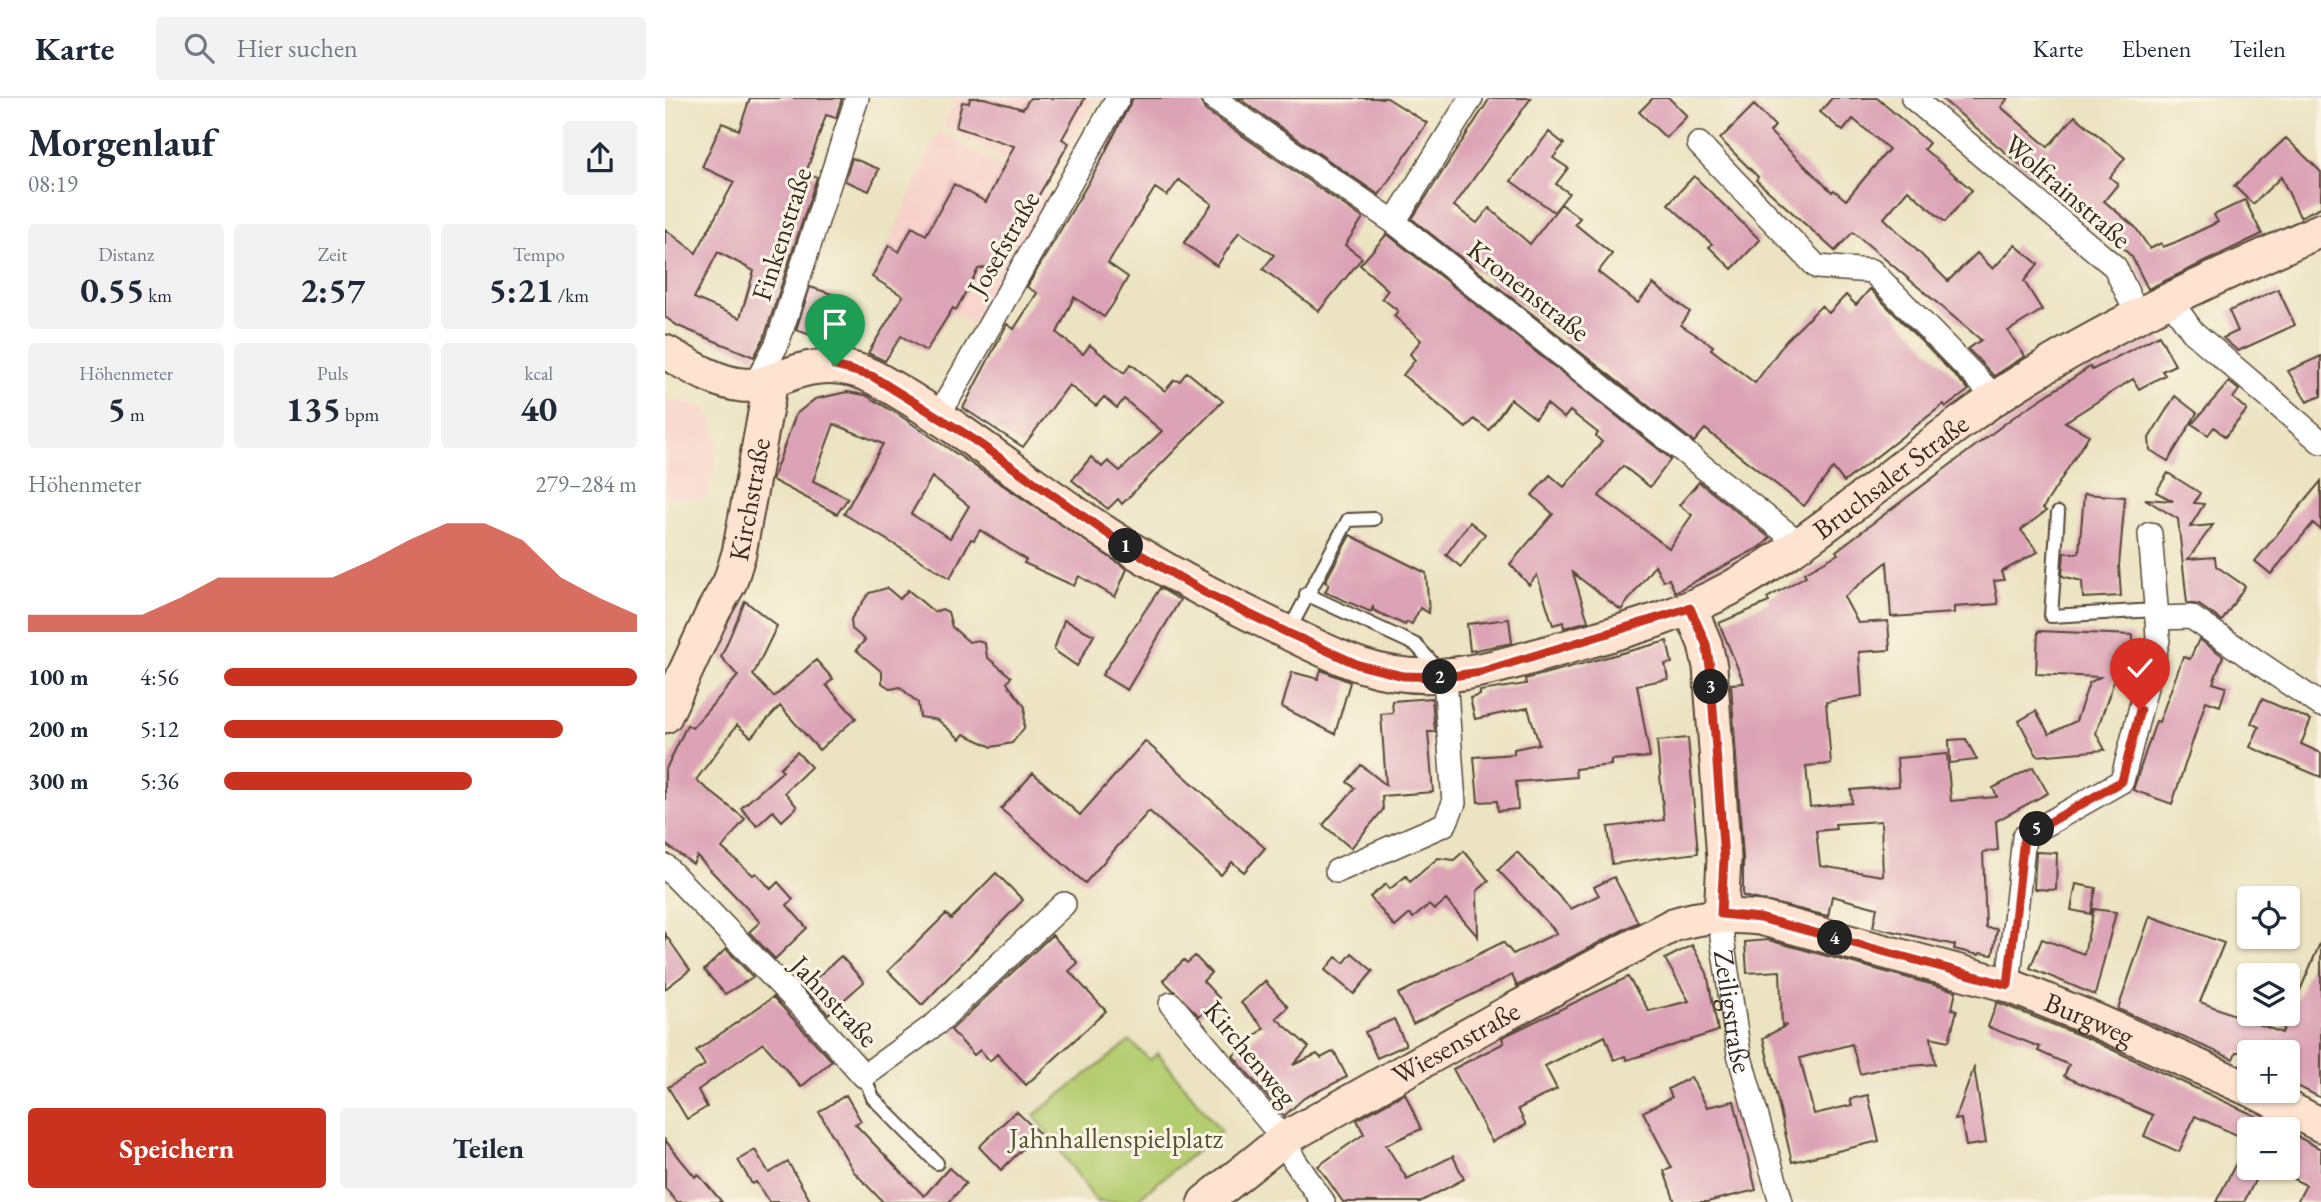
<!DOCTYPE html>
<html lang="de">
<meta charset="utf-8">
<style>
:root{--surface:#fff;--page:#f2f2f3;--text:#1f2937;--muted:#747a83;--line:#e0e1e3;--accent:#c8321e}
body{margin:0;font-family:"EB Garamond",serif;background:var(--page);color:var(--text);height:100vh;display:flex;flex-direction:column;font-size:26px;white-space:nowrap}
*{box-sizing:border-box;margin:0}
p{font-size:23px;color:var(--muted)}
.icon{flex:none;width:38px;height:38px;fill:none;stroke:currentColor;stroke-width:2;stroke-linecap:round;stroke-linejoin:round}
.map{position:relative;flex:1;overflow:hidden}
.drawer{display:flex;flex-direction:column;background:var(--surface);width:665px}
.drawer>*{flex:none}
.fabs{position:absolute;left:1572px;top:788px;display:grid;gap:14px}
.fabs a{display:grid;place-items:center;width:63px;height:63px;border-radius:7px;background:var(--surface);box-shadow:0 2px 5px #0004;font-size:35px}
.pin{position:absolute;display:grid;place-items:center;width:60px;height:60px;color:#fff;margin:-72px -30px;border-radius:50% 50% 50% 0;rotate:-45deg;box-shadow:0 0 7px #0007}
.pin .icon{rotate:45deg}
.km{position:absolute;width:35px;height:35px;margin:-18px;border-radius:50%;background:#222;color:#fff;font-size:19px;line-height:35px;text-align:center}
.round{display:grid;place-items:center;flex:none;width:74px;height:74px;border-radius:7px;background:var(--page)}
.overview{display:flex;align-items:center;justify-content:space-between;height:119px;padding:0 28px}
h1{font-size:38px;font-weight:700;line-height:52px}
.figures{display:grid;grid-template-columns:repeat(3,1fr);gap:10px;height:119px;padding:7px 28px}
.figures div{display:grid;align-content:center;border-radius:7px;background:var(--page);text-align:center}
.figures b{font-size:35px;font-weight:700}
.figures small{font-size:19px;font-weight:400}
.figures p{font-size:19px}
.chart{height:196px;padding:14px 28px}
.chart p{display:flex;justify-content:space-between}
.chart svg{width:100%;height:126px;margin-top:7px;fill:var(--accent);opacity:.7}
.cta{display:flex;gap:14px;margin-top:auto;padding:14px 28px}
.cta a{flex:1;height:80px;border-radius:7px;background:var(--accent);color:#fff;font-size:28px;font-weight:700;line-height:80px;text-align:center}
.cta a+a{background:var(--page);color:var(--text)}
ul{padding:0 28px;list-style:none;font-size:23px}
li{display:grid;grid-template-columns:112px 84px 1fr;align-items:center;height:52px}
li i{height:18px;border-radius:9px;background:var(--accent)}
header{display:flex;align-items:center;gap:42px;box-sizing:border-box;height:98px;padding:0 35px;background:var(--surface);border-bottom:2px solid var(--line)}
header strong{font-size:33px}
nav{display:flex;gap:38px;margin-inline-start:auto;font-size:24px}
.search{width:490px;height:63px;background:var(--page);display:flex;align-items:center;gap:18px;box-sizing:border-box;padding:0 24px;border-radius:7px;color:var(--muted);font-size:26px}
main{display:flex;flex:1;min-height:0}
.map>svg:first-child{display:block}
.built{fill:#f7d1c9}
.green{fill:#b5cd71;stroke:#787c48;stroke-width:2}
.building{fill:#dca3b6;fill-rule:evenodd}
.lines{fill:none;stroke-linecap:round;stroke-linejoin:round}
.lane-casing{stroke:#554636;stroke-width:16}
.street-casing{stroke:#554636;stroke-width:26}
.secondary-casing{stroke:#554636;stroke-width:37}
.lane{stroke:#fff;stroke-width:12}
.street{stroke:#fff;stroke-width:23}
.secondary{stroke:#fee3d1;stroke-width:33}
.route-casing{stroke:#fff;stroke-width:14}
.route{stroke:#c8321e;stroke-width:9}
.labels{text-anchor:middle;dominant-baseline:central;stroke-width:6;stroke-linejoin:round;paint-order:stroke}
.street-label{font-size:28px;fill:#3b2a1e;stroke:#fcf5e5}
.park-label{font-size:28px;fill:#5a5333;stroke:#fcf5e5}
</style>
<header>
<strong>Karte</strong>
<div class="search"><svg class="icon" aria-label="search" viewBox="0 0 24 24"><circle cx="10" cy="10" r="6"/><path d="M15 15l6 6"/></svg>Hier suchen</div>
<nav><a>Karte</a><a>Ebenen</a><a>Teilen</a></nav>
</header>
<main>
<section class="drawer">
<div class="overview"><div><h1>Morgenlauf</h1><p>08:19</p></div><a class="round"><svg class="icon" aria-label="share" viewBox="0 0 24 24"><path d="M12 15V3M7 8l5-5 5 5M5 13v7h14v-7"/></svg></a></div>
<div class="figures">
<div><p>Distanz</p><b>0.55<small> km</small></b></div>
<div><p>Zeit</p><b>2:57</b></div>
<div><p>Tempo</p><b>5:21<small> /km</small></b></div>
</div>
<div class="figures">
<div><p>Höhenmeter</p><b>5<small> m</small></b></div>
<div><p>Puls</p><b>135<small> bpm</small></b></div>
<div><p>kcal</p><b>40</b></div>
</div>
<div class="chart"><p><span>Höhenmeter</span>279–284 m</p>
<svg viewBox="0 0 160 44" preserveAspectRatio="none"><path d="M0 44V38L10 38L20 38L30 38L40 32L50 25L60 25L70 25L80 25L90 19L100 12L110 6L120 6L130 12L140 25L150 32L160 38V44z"/></svg>
</div>
<ul>
<li><b>100 m</b>4:56<i style="width:100%"></i></li>
<li><b>200 m</b>5:12<i style="width:82%"></i></li>
<li><b>300 m</b>5:36<i style="width:60%"></i></li>
</ul>
<div class="cta"><a>Speichern</a><a>Teilen</a></div>
</section>
<div class="map">
<svg width="1656" height="1104" viewBox="0 0 1656 1104">
<rect width="100%" height="100%" fill="#fcf5e5"/>
<filter id="ink" filterUnits="userSpaceOnUse"><feTurbulence type="fractalNoise" baseFrequency=".0143" numOctaves="2"/><feDisplacementMap in="SourceGraphic" scale="14" xChannelSelector="R" yChannelSelector="G"/><feConvolveMatrix kernelMatrix="1 2 1 2 8 2 1 2 1" color-interpolation-filters="sRGB"/></filter>
<filter id="wash" filterUnits="userSpaceOnUse"><feTurbulence type="fractalNoise" baseFrequency=".00686" numOctaves="4" result="noise"/><feDisplacementMap in="SourceGraphic" scale="28" xChannelSelector="R" yChannelSelector="G"/><feGaussianBlur stdDeviation="1.57" result="paint"/><feColorMatrix in="noise" values="0 0 0 0 0 0 0 0 0 0 0 0 0 0 0 0 0 1.4 0 .05"/><feComposite in="paint" operator="in"/></filter>
<g filter="url(#wash)">
<rect width="100%" height="100%" fill="#ebe3c1"/>
<path class="built" d="M291 0H432L382 87 278 28Z
M274 33 384 97 309 226 211 173Z
M12 301 39 310 48 321 52 347 42 402 0 398V355L3 348 0 345V305Z"/>
<path class="green" d="M465 943 485 962 493 955 556 1033 469 1104H432L369 1017Z"/>
<g id="blocks">
<path class="building" d="M85 0H177L171 20 161 17 141 75 152 79 99 240 89 259 13 228 0 219V131L31 155 69 84 37 69 57 25 74 32ZM53 154 89 173 75 220 29 200Z
M305 0H319L358 11 365 0H420L397 41 404 45 334 166 313 171 291 212 288 210 261 253 236 238 220 263 203 255 238 198 207 179 224 147 234 154 247 129 261 137 289 86 321 104 349 48 291 29 297 4 304 5Z
M468 0H534L540 12 698 120 680 147 697 160 654 213 598 171 609 157 574 134 552 168 519 145 547 106 514 82 502 98 490 90 443 165 463 179 448 206 439 219 409 199 392 235 418 256 425 247 459 275 466 266 500 293 509 282 515 283 522 274 558 303 457 406 453 401 443 411 407 382 426 359 437 369 443 363 455 373 497 333 459 301 452 310 439 299 431 308 404 287 358 349 298 310 342 226 349 231 372 195 362 189 432 70Z
M573 0H722L762 25 714 97Z
M825 0H866L789 108 812 125 824 110 865 146 896 106 915 120 910 126 947 156 933 174 973 205 988 186 1025 214 1016 227 1048 248 1046 251 1090 285 1121 243 1156 208 1164 215 1181 197 1191 207 1205 191 1304 292 1281 309 1279 306 1179 384 1168 370 1139 408 1040 331 1029 344 747 121Z
M988 0H1004L1022 18 1001 40 974 14Z
M1167 0H1212L1264 45 1259 51 1307 92 1280 124 1243 92 1219 120 1283 183 1312 155 1328 171 1350 147 1373 166 1359 183 1377 212 1343 233 1360 258 1329 278 1303 251 1316 242 1188 134 1170 153 1091 82 1093 79 1055 41 1089 7 1110 28 1105 34 1167 94 1169 92 1181 102 1224 51 1188 21 1178 33 1155 14Z
M1276 0H1343L1336 9 1383 49 1410 18 1460 60 1445 79 1453 86 1439 103 1470 129 1485 151 1496 145 1498 149 1511 144 1553 124 1549 117 1580 102 1597 136 1483 191 1467 159 1457 149 1406 110Z
M884 34 899 46 888 60 903 70 891 86 904 95 889 114 846 83Z
M1621 40 1656 74V109L1635 119 1616 79 1588 106 1569 88Z
M187 60 214 71 204 93 180 83Z
M1029 78 1095 142 1067 171 1044 149 1047 146 1003 106Z
M722 136 1006 361 985 389 958 368 934 398 1004 450 1027 417 1014 407 1034 384 1105 440 1097 448 1010 494 1004 481 998 483 990 467 956 512 908 475 923 523 899 530 898 524 888 527 872 477 864 487 845 466 888 416 867 397 885 377 899 389 937 344 931 338 933 335 905 313 899 320 882 306 870 320 846 301 824 332 809 321 801 330 738 277 750 262 745 256 756 242 729 218 733 213 717 200 723 192 695 167Z
M145 189 176 199 160 242 131 232Z
M1613 191 1630 227 1573 253 1558 240 1573 233 1564 213Z
M1494 237 1510 267 1497 273 1500 277 1474 291 1468 281 1400 324 1424 337 1378 410 1381 413 1356 432 1373 454 1336 474 1339 482 1329 483 1333 506 1289 509V515L1226 519 1222 464 1179 499 1193 525 1223 523 1225 552 1194 554 1197 598 1161 604 1166 666 1141 668 1145 709 1187 705 1186 692 1234 688 1232 660 1282 656 1286 703 1332 699 1328 690 1368 669 1383 695 1331 723 1333 752 1318 754 1321 830 1332 831 1328 857 1315 855 1314 857 1289 851 1290 847 1208 829 1212 810 1167 798 1163 818 1078 798V760L1066 586 1079 585 1054 525 1104 504 1102 500 1141 478 1139 475 1173 456 1171 453 1192 437 1350 318 1425 269 1427 272ZM1216 723 1218 778 1155 768 1151 733 1171 731 1170 726Z
M1656 258V298L1642 304 1623 273Z
M1564 284 1574 292 1568 300 1582 312 1560 339 1549 329 1543 337 1527 326Z
M182 294 200 297 234 317 462 471 450 499 414 478 409 488 359 465 361 462 315 432 309 442 306 441 285 480 179 416 218 346 169 326 148 383 183 400 172 416 107 382 131 316 150 301ZM267 379 304 408 285 440 246 416Z
M1510 298 1532 315 1503 363 1485 352 1484 340Z
M1503 375 1535 395 1529 405 1539 406 1525 429 1548 427 1523 461 1550 459 1551 468 1580 488 1557 523 1534 507 1522 505 1513 421 1480 401 1508 403 1491 394Z
M1656 383V432L1648 425 1606 476 1590 463Z
M1419 396 1460 399 1454 468 1456 498 1418 500 1417 483 1397 478 1399 455H1414Z
M805 424 820 436 796 469 781 457Z
M685 437 761 475 764 515 755 510 747 526 742 524 740 527 708 512V508L706 514 660 494 664 486 660 484Z
M222 490 235 501 243 492 269 514 277 511 283 514 287 529 304 544 313 542 320 546 322 559 346 579 342 585 360 609 359 630 347 645 327 649 299 636 295 641 273 622 255 619 253 605 235 589 226 591 217 585V574L191 552 200 542 187 531 186 521 204 495Z
M495 490 515 502 462 592 437 577Z
M80 503 112 528 88 577 109 599 151 562 168 581 161 587 191 620 154 652 115 608 86 639 72 627 31 682 80 721 57 750 88 777 91 775 106 791 113 784 128 801 122 807 142 830 110 861 84 834 95 824 32 758 28 766 0 746V673L22 627 27 630 73 578 56 559Z
M844 521 847 545 805 553 802 526Z
M399 522 429 537 412 568 389 552Z
M1373 533 1468 537 1466 578 1451 577 1431 635 1440 652 1372 658 1354 623 1371 613 1384 636 1411 623 1424 585 1435 579 1371 576Z
M1534 541 1558 558 1548 585 1561 589 1555 608 1541 603 1507 706 1468 692 1491 623 1494 624 1518 559 1525 561Z
M1002 543 1007 565 1000 566 1003 581 972 587 985 659 946 662V667L910 671 911 679 851 684 853 711 833 713 832 703 813 704 809 659 849 656V651L874 646 863 610 810 621 805 600 815 597V593L861 586 860 581Z
M656 572 685 584 670 636 617 609 627 574 653 581Z
M767 600 770 634H763L768 694 717 698 718 712 686 750 658 727 690 690 682 684 696 667 721 687 716 616 728 615 727 603Z
M1597 601 1646 622 1636 646 1656 655V679L1585 649 1594 629 1586 625Z
M1023 640 1033 755 947 766 943 729 999 722 992 643Z
M1301 641 1312 662 1285 665 1284 642Z
M480 643 600 750 579 774 567 764 556 777 484 713 420 785 336 711 368 675 415 717Z
M132 654 146 669 120 694 132 709 117 723 108 713 92 728 76 710 118 673 115 670Z
M799 753 824 783 812 793 813 839 781 802 769 812 764 807 748 820 745 816 730 829 705 799 721 786 725 791 741 778 745 784 773 760 789 762Z
M852 754 906 811 934 797 929 789 949 779 973 824 852 888 847 877 748 926 733 896 838 844 848 856 892 835 833 772Z
M1371 754 1392 755 1391 792 1369 791Z
M331 775 358 802 257 907 223 873 281 816 286 821Z
M1411 786 1431 790 1426 816 1406 812Z
M1429 811 1451 814 1430 897 1365 870 1377 841 1419 856Z
M1485 818 1559 845 1535 904 1617 935 1656 843V1000L1622 983V954H1571L1568 961 1453 911Z
M0 836 25 872 0 891Z
M387 837 413 865 404 873 441 913 361 987 332 956 325 963 315 952 309 957 286 932Z
M1103 842 1291 893 1287 911 1292 912 1284 943 1266 939 1270 966 1219 970 1195 976 1187 946 1135 960 1149 1016 1187 1007 1185 1001 1203 997 1214 1043 1127 1064 1098 940 1122 927 1117 928 1115 873 1082 875 1080 844Z
M1027 847 1042 875 1053 933 962 962 960 958 949 962 940 938 880 968 892 991 853 1011 861 1027 827 1044 788 971 839 945 837 940 844 936 963 879 984 913 1024 903 1000 861Z
M61 851 88 879 60 896 39 872Z
M687 855 708 873 689 896 660 872 671 859 679 865Z
M176 858 199 884 163 916 139 891Z
M530 858 546 875 538 883 554 900 534 918 498 882 519 862 522 865Z
M600 883 623 909 611 920 644 949 628 967 652 956 656 960 669 953 682 979 639 1000 619 1018 568 958 599 930 576 905Z
M108 899 167 963 136 989 98 945 33 992 42 1009 22 1021 3 989 40 967 31 953Z
M1332 904 1424 941 1619 1031H1584V1069H1597L1579 1104H1551L1583 1042 1530 1018 1514 1054 1479 1038 1488 1017 1399 978 1404 967 1373 953 1375 949 1323 929Z
M729 921 741 947 712 960 700 934Z
M1309 970 1321 1045 1301 1048 1296 1021 1290 1022Z
M1026 979 1042 1009 1069 1003 1091 1092 1042 1104H1010L999 1073 1007 1070 978 1014 1007 999 1003 991Z
M740 995 756 1031 721 1047 742 1081 788 1058 799 1081 755 1104H678L653 1068 699 1036 692 1022Z
M181 997 196 1023 190 1026 259 1098 284 1070 301 1085 284 1104H218L189 1074 154 1014Z
M351 1013 374 1035 336 1072 314 1049Z
M1622 1033 1656 1051V1104H1632L1641 1087 1622 1078Z
M0 1042 30 1079 33 1076 57 1104H12L0 1090Z
M90 1052 104 1075 123 1064 146 1104H104L91 1084 87 1086 73 1062Z"/>
</g>
</g>
<g filter="url(#ink)">
<use href="#blocks" fill-opacity="0" stroke="#554636" stroke-width="2"/>
<g class="lines">
<defs>
<path id="lane" d="M1393 415 1386 518 1491 512
M641 496 751 547 773 571
M623 534 683 422 709 421
M199 978 208 1000 272 1065"/>
<g id="street">
<path d="M548 0 729 124 1134 445"/>
<path d="M1248 0 1450 169 1472 216"/>
<path d="M1034 46 1152 169 1207 173 1331 300"/>
<path d="M729 124 806 0"/>
<path d="M1504 201 1528 234 1656 344"/>
<path d="M90 287 112 246 192 0"/>
<path d="M273 319 453 0"/>
<path d="M1485 436 1492 520"/>
<path d="M0 768 143 915 199 978 272 925 399 806"/>
<path d="M672 773 780 726 789 705 780 579"/>
<path id="s1" d="M1056 816 1057 840 1074 956 1116 1104"/>
<path d="M1343 887 1359 739 1457 683 1493 542 1492 520 1526 519 1656 607"/>
<path d="M506 906 619 1041 629 1062 658 1104"/>
</g>
<g id="secondary">
<path id="s2" d="M0 254C24 267 49 284 77 287 93 289 107 282 122 277 152 265 183 265 212 281 300 330 376 396 461 448 506 476 554 501 601 524 632 539 663 556 695 567 763 590 822 572 888 553 947 536 1009 521 1064 491 1171 431 1259 343 1363 279 1456 221 1556 177 1656 132"/>
<path d="M1025 510 1040 546 1045 569 1059 761 1056 816"/>
<path id="s3" d="M0 618 49 512 65 484 74 455 106 283"/>
<path d="M1587 992 1656 1027"/>
<path id="s4" d="M540 1104 619 1041 841 916 1008 827C1038 817 1063 817 1095 820L1343 887 1432 923 1584 991"/>
</g>
</defs>
<use href="#lane" class="lane-casing"/>
<use href="#street" class="street-casing"/>
<use href="#secondary" class="secondary-casing"/>
<use href="#lane" class="lane"/>
<use href="#street" class="street"/>
<use href="#secondary" class="secondary"/>
</g>
</g>
<g class="lines" filter="url(#ink)">
<defs>
<path id="route" d="M170 268 207 278 299 335 459 447 541 495 623 535 694 567 738 578 780 579 816 574 1025 510 1041 546 1045 569 1059 761 1056 816 1095 820 1343 887 1359 739 1457 683 1475 612"/>
</defs>
<use href="#route" class="route-casing"/>
<use href="#route" class="route"/>
</g>
<g class="labels">
<g class="street-label">
<text transform="translate(1403 93) rotate(41)">Wolfrainstraße</text>
<text transform="translate(116 136) rotate(-72)">Finkenstraße</text>
<text transform="translate(338 145) rotate(-60)">Josefstraße</text>
<text transform="translate(864 192) rotate(38)">Kronenstraße</text>
<text stroke="none"><textPath href="#s2" startOffset="1368">Bruchsaler Straße</textPath></text>
<text stroke="none"><textPath href="#s3" startOffset="234">Kirchstraße</textPath></text>
<text transform="translate(170 903) rotate(47)">Jahnstraße</text>
<text stroke="none"><textPath href="#s1" startOffset="98">Zeiligstraße</textPath></text>
<text stroke="none"><textPath href="#s4" startOffset="978">Burgweg</textPath></text>
<text stroke="none"><textPath href="#s4" startOffset="298">Wiesenstraße</textPath></text>
<text transform="translate(586 955) rotate(50)">Kirchenweg</text>
</g>
<g class="park-label">
<text x="451" y="1040">Jahnhallenspielplatz</text>
</g>
</g>
</svg>
<div class="fabs">
<a><svg class="icon" aria-label="locate" viewBox="0 0 24 24"><circle cx="12" cy="12" r="6"/><path d="M12 2v4M12 18v4M2 12h4M18 12h4"/></svg></a>
<a><svg class="icon" aria-label="layers" viewBox="0 0 24 24"><path d="M12 4l9 5-9 5-9-5zM3 14l9 5 9-5"/></svg></a>
<a>+</a>
<a>−</a>
</div>
<div class="pin" style="left:170px;top:268px;background:#1e9e55"><svg class="icon" aria-label="arrive" viewBox="0 0 24 24"><path d="M6 21V4h12l-3 4 3 4H6"/></svg></div>
<div class="pin" style="left:1475px;top:612px;background:#d93025"><svg class="icon" aria-label="check" viewBox="0 0 24 24"><path d="M5 12l5 5 9-10"/></svg></div>
<b class="km" style="left:461px;top:448px">1</b>
<b class="km" style="left:775px;top:579px">2</b>
<b class="km" style="left:1046px;top:589px">3</b>
<b class="km" style="left:1170px;top:840px">4</b>
<b class="km" style="left:1372px;top:731px">5</b>
</div>
</main>
